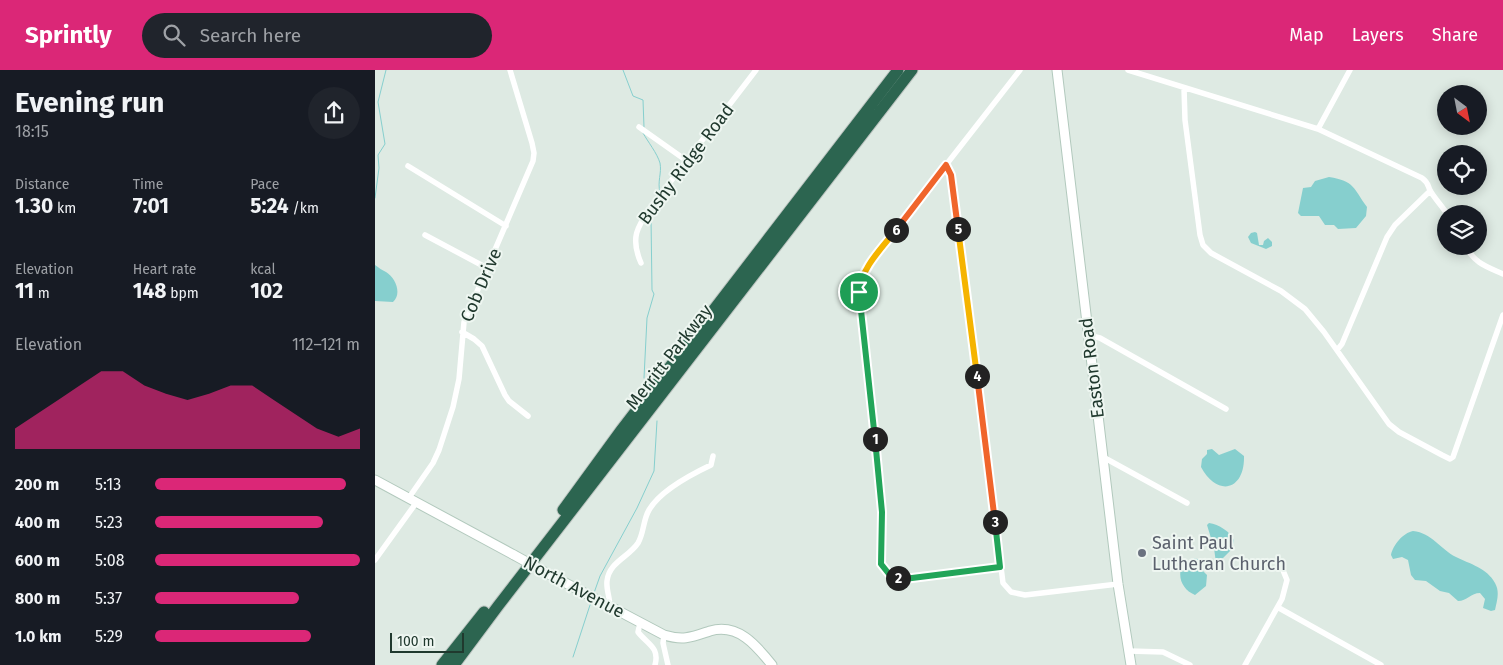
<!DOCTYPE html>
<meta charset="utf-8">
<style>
:root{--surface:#171b24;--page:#20242c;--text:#f1f3f6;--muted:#9ea1a6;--accent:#db2777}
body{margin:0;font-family:"Fira Sans",sans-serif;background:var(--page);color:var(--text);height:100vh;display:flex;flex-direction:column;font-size:19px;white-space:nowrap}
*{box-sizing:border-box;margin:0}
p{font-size:16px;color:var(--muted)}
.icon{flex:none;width:28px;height:28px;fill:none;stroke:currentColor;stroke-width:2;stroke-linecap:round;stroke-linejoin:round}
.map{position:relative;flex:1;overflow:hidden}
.details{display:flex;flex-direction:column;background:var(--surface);width:375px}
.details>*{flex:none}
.needle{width:32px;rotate:148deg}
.fabs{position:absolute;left:1062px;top:15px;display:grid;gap:10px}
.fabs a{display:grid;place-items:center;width:50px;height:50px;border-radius:50%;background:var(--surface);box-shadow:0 2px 12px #0003;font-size:25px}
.scale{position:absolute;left:15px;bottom:12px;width:74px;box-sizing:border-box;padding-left:5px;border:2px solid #20392e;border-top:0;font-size:14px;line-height:18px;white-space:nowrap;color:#20392e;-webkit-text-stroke:4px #eef6f1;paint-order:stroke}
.pin{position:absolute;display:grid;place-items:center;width:42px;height:42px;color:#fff;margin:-21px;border:2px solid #fff;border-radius:50%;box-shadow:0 1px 5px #0007}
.km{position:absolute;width:25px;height:25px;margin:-12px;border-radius:50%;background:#222;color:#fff;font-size:14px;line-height:25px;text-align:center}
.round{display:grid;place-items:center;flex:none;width:52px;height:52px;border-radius:26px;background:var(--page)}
.summary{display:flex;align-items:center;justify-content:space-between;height:85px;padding:0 15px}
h1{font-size:28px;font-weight:700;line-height:38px}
.figures{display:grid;grid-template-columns:repeat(3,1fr);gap:8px;height:85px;padding:5px 15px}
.figures div{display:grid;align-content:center}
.figures b{font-size:21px;font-weight:700}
.figures small{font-size:14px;font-weight:400}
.figures p{font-size:14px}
.chart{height:140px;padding:10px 15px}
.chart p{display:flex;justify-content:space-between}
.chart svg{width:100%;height:90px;margin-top:5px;fill:var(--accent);opacity:.7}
ul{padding:0 15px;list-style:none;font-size:16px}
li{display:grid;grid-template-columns:80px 60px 1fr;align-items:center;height:38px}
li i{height:12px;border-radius:6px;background:var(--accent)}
header{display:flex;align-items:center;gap:30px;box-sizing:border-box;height:70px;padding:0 25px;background:var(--accent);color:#fff}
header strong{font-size:24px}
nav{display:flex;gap:28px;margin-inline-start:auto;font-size:18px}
.search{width:350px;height:45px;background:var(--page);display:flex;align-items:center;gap:12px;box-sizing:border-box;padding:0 18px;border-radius:28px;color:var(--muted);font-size:19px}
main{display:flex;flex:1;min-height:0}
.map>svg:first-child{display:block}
.water{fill:#86cfce}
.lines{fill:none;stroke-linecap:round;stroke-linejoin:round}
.stream{stroke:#86cfce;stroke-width:1}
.secondary-casing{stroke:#b2c9bd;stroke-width:11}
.highway-casing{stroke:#bcc4c0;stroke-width:13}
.street{stroke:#fff;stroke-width:5.5}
.secondary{stroke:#fff;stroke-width:9}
.highway{stroke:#2c6550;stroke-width:11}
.secondary-bridge-casing{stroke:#b2c9bd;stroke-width:11;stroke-linecap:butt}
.secondary-bridge{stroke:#fff;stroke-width:9}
.split-1-casing{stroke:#fff;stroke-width:10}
.split-2-casing{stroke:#fff;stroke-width:10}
.split-3-casing{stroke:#fff;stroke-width:10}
.split-4-casing{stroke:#fff;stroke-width:10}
.split-5-casing{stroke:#fff;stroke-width:10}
.split-6-casing{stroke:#fff;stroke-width:10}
.split-7-casing{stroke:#fff;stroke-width:10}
.split-1{stroke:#22a559;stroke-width:6}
.split-2{stroke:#22a559;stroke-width:6}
.split-3{stroke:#22a559;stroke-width:6}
.split-4{stroke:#f0652b;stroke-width:6}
.split-5{stroke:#f5b400;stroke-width:6}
.split-6{stroke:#f0652b;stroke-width:6}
.split-7{stroke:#f5b400;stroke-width:6}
.worship-dot{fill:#6b7280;stroke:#eef6f1;stroke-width:2}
.labels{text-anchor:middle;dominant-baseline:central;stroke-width:4;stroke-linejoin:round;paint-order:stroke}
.street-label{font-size:18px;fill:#20392e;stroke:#eef6f1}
.worship-label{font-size:18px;fill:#5b616d;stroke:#eef6f1;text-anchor:start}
</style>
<header>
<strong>Sprintly</strong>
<div class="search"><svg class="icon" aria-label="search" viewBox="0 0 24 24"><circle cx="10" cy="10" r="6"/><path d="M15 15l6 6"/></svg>Search here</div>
<nav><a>Map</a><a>Layers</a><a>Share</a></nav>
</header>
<main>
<section class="details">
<div class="summary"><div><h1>Evening run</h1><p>18:15</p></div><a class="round"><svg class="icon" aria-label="share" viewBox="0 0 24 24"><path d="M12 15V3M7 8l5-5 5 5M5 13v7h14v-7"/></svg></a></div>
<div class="figures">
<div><p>Distance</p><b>1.30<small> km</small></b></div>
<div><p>Time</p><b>7:01</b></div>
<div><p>Pace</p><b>5:24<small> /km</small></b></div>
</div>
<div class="figures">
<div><p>Elevation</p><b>11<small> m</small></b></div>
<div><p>Heart rate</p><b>148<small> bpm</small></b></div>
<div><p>kcal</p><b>102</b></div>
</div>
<div class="chart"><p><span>Elevation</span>112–121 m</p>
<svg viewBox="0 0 160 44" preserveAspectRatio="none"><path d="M0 44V34L10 27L20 20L30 13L40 6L50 6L60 13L70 17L80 20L90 17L100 13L110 13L120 20L130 27L140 34L150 38L160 34V44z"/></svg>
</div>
<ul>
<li><b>200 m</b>5:13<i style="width:93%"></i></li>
<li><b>400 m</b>5:23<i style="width:82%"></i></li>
<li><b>600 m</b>5:08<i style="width:100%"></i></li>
<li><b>800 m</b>5:37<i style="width:70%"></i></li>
<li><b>1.0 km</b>5:29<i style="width:76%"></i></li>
</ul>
</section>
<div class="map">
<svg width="1128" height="595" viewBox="0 0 1128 595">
<rect width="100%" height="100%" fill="#deeae3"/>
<path class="water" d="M954 107C980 111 978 118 992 137L991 146 981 158 963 159 959 155H950L944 146H926L923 143 928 118 936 117 940 111Z
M880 162 882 163 884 175H888L889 171 893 168 897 172V176L891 179 876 173 873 167 876 163Z
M0 195C4 198 7 200 11 202 21 208 27 224 18 232L0 231Z
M837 379 844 385 860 379 869 386C870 420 843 428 826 397L827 389 832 384V380Z
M834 453C844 454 855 462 859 470L857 479 843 493H841L839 478 832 455Z
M1038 461C1057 463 1065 479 1081 487 1095 494 1112 498 1120 513 1125 522 1122 530 1120 540L1116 541 1108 538 1110 529 1105 523C1096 523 1092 531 1083 531L1074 523 1065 521 1051 511 1040 510 1036 505 1033 490 1027 487 1018 489 1016 485C1018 475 1028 463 1038 461Z
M819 488 828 491 827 500 832 505 831 516 820 525C808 520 802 508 807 496Z"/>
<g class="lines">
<path class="stream" d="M248 0 258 26 268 30 269 57
M268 63C273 72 282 83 285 93 287 103 282 112 285 122
M0 128 4 98 3 85 10 74 3 32 11 0
M269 308 272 248 279 224 277 220 276 148 281 143 288 130
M219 523 225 506 262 438 279 401 282 351
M198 587 216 532"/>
<defs>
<path id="secondary" d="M682 0 743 514 756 595
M0 410 139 485
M168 501 289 565C309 571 317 567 335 561 363 553 381 575 397 595"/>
<path id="highway" d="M188 440 247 359 523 0
M67 595 109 542
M79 595 123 536 537 0"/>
</defs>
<use href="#secondary" class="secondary-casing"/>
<use href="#highway" class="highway-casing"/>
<path class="street" d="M753 0 943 59 1047 108C1055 114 1052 116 1056 122 1061 130 1067 136 1072 144
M809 18 810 50 825 165 828 175 836 183 906 221 930 239 949 262 1014 354 1024 362 1067 385 1075 389 1078 387 1128 245
M264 57 312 91
M943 59 975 0
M571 95 577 105 628 513 636 522 650 525 743 514
M33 96 131 156
M50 165 112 198
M1090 176C1101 194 1110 196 1128 204
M266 193C255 168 262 157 276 137L381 0
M87 262 99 269 107 276 130 325 134 331 153 346
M713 265 725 268 851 339
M962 280 967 274 1012 167 1020 155 1055 121
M728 387 812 433
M33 429 58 393 64 380 78 337 84 309 89 252 158 91 159 83 157 73 135 0
M0 490 41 433
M625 497 529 509C519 508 512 504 506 494L507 437 484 222 490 203 500 186 645 0
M235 537C235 528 231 519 232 511 234 492 254 487 263 473 269 463 268 450 274 440 285 421 317 404 336 395L338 386
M904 538 1006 595
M265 553 263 562C272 574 285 577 280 595
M289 565 288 573 293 595
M754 581 788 582 815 595
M870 595 907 529 912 510 907 498"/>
<use href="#secondary" class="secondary"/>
<use href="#highway" class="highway"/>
<defs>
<path id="secondary-bridge" d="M139 485 168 501"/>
</defs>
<use href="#secondary-bridge" class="secondary-bridge-casing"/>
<use href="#secondary-bridge" class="secondary-bridge"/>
</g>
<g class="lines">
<defs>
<path id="split-1" d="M484 222 500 369"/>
<path id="split-2" d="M500 369 507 442 506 494 514 504 523 508"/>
<path id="split-3" d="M523 508 529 509 625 497 620 452"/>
<path id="split-4" d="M602 306 620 452"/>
<path id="split-5" d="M583 159 602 306"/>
<path id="split-6" d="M521 160 571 95 576 105 583 159"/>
<path id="split-7" d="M484 222C486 198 507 178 521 160"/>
</defs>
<use href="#split-1" class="split-1-casing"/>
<use href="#split-2" class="split-2-casing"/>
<use href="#split-3" class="split-3-casing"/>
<use href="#split-4" class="split-4-casing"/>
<use href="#split-5" class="split-5-casing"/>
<use href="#split-6" class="split-6-casing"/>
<use href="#split-7" class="split-7-casing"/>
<use href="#split-1" class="split-1"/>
<use href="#split-2" class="split-2"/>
<use href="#split-3" class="split-3"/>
<use href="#split-4" class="split-4"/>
<use href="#split-5" class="split-5"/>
<use href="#split-6" class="split-6"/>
<use href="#split-7" class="split-7"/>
</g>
<circle class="worship-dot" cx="767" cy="483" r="5"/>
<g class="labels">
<g class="street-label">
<text transform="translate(311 94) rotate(-53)">Bushy Ridge Road</text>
<text transform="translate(106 215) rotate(-67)">Cob Drive</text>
<text transform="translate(294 287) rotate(-52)">Merritt Parkway</text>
<text transform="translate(717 298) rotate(-97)">Easton Road</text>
<text transform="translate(199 517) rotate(28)">North Avenue</text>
</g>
<g class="worship-label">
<text x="777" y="473">Saint Paul<tspan x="777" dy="21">Lutheran Church</tspan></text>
</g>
</g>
</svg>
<div class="fabs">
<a><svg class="needle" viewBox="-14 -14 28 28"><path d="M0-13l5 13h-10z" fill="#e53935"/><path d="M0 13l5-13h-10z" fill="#9ea1a6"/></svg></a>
<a><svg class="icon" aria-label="locate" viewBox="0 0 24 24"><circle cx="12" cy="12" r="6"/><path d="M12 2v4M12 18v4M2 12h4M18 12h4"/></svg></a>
<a><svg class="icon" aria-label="layers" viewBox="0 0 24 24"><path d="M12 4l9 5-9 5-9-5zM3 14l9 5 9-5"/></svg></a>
</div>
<div class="scale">100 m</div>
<div class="pin" style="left:484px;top:222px;background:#1e9e55"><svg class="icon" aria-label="arrive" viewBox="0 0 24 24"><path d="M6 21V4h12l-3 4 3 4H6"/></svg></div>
<b class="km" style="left:500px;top:369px">1</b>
<b class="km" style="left:523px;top:508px">2</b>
<b class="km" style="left:620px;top:452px">3</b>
<b class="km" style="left:602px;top:306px">4</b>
<b class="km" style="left:583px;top:159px">5</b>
<b class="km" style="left:521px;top:160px">6</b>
</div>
</main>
